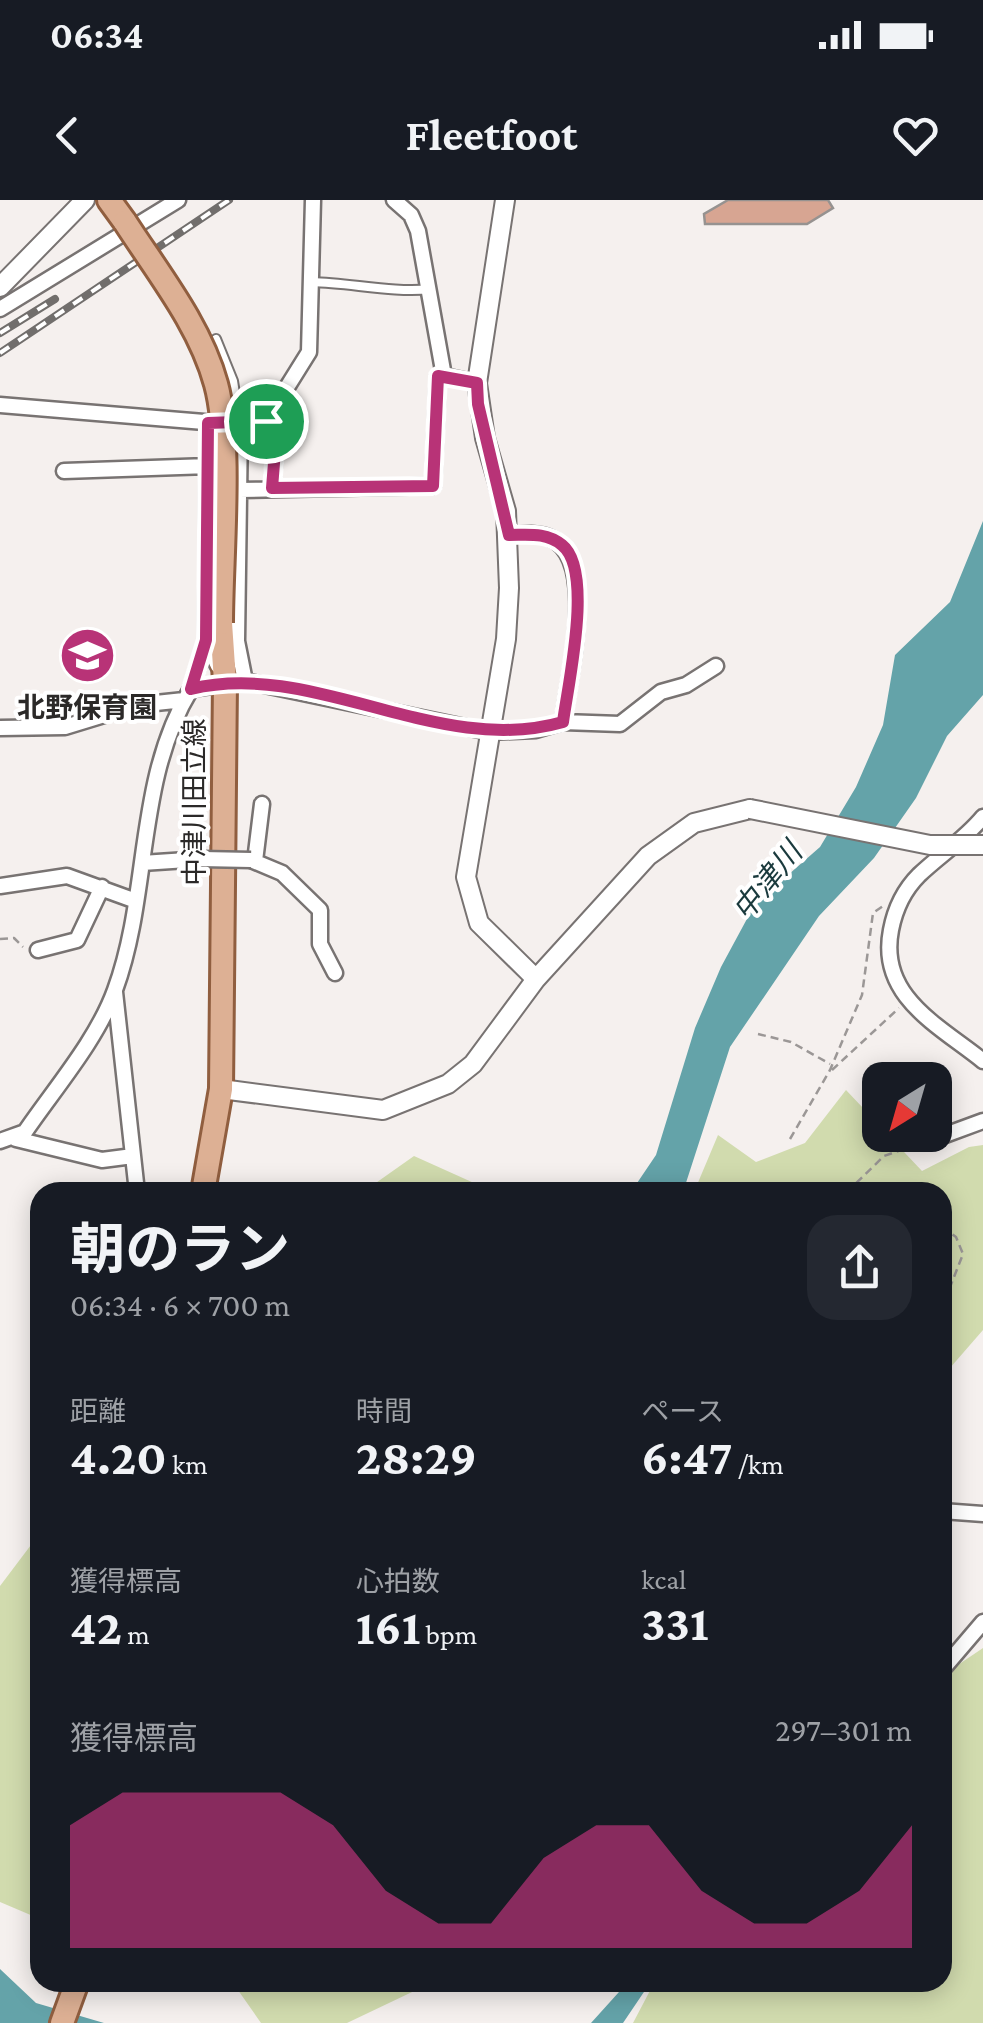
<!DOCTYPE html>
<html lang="ja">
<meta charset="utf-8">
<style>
:root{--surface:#171b24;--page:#242831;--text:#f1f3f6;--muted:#9ea1a6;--accent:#b83377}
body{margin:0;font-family:"Crimson Pro","Noto Sans JP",serif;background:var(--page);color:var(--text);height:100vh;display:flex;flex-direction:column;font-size:38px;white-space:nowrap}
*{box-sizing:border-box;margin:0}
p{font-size:32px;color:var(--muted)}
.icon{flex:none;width:55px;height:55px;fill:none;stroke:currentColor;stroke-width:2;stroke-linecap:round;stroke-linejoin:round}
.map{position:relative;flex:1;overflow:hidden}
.sheet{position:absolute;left:30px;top:982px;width:922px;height:810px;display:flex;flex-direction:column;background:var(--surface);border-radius:30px;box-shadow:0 5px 25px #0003}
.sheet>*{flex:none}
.needle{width:65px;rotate:217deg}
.fabs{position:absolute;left:862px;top:862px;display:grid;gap:20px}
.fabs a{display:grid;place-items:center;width:90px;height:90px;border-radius:20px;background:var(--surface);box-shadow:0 5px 25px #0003;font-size:50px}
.pin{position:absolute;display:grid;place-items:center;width:85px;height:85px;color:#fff;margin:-42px;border:5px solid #fff;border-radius:50%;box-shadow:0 2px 10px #0007}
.round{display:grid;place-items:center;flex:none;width:105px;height:105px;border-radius:30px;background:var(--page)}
.summary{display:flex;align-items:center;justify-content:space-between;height:170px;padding:0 40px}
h1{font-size:55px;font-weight:700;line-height:75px}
.stats{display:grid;grid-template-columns:repeat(3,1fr);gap:15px;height:170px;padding:10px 40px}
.stats div{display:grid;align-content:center}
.stats b{font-size:50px;font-weight:700}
.stats small{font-size:28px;font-weight:400}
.stats p{font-size:28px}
.chart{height:280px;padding:20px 40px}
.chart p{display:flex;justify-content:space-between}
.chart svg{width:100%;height:180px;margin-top:10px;fill:var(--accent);opacity:.7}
.status{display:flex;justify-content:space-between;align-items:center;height:70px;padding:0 50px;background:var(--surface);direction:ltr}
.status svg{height:28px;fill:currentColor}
header{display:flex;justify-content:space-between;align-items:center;height:130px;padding:0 40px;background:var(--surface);font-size:45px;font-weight:700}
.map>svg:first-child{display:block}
.green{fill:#d1dbae}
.water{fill:#64a3a9}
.building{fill:#d7a592;stroke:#969290;stroke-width:2.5}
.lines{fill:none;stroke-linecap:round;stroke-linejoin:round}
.service-casing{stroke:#787372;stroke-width:12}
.minor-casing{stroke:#787372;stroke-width:19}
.tertiary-casing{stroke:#787372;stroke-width:22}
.primary-casing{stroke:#905e3f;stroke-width:28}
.path{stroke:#9b9796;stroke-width:2.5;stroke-dasharray:8 5;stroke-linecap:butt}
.service{stroke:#fff;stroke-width:8}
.minor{stroke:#fff;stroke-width:14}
.tertiary{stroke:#fff;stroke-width:18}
.primary{stroke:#ddb094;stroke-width:22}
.rail-casing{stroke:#716e6c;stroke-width:8}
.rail{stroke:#fff;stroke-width:4;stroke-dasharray:11;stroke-linecap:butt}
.minor-bridge-casing{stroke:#787372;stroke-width:19;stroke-linecap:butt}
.tertiary-bridge-casing{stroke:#787372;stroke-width:22;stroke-linecap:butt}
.primary-bridge-casing{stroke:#905e3f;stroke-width:28;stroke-linecap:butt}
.minor-bridge{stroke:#fff;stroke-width:14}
.tertiary-bridge{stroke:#fff;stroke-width:18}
.primary-bridge{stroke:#ddb094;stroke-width:22}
.route-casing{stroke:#fff;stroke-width:20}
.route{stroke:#b83377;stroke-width:12}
.labels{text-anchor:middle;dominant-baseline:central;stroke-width:8;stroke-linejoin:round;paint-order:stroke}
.poi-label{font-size:28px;font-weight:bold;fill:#2b2928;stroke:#fff}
.street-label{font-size:28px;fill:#2b2928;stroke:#fff}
.water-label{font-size:30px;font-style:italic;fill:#1a3a3d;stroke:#fff}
</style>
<div class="status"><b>06:34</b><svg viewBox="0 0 49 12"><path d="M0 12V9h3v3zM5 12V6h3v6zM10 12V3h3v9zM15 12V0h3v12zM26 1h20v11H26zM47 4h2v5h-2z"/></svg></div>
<header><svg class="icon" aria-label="back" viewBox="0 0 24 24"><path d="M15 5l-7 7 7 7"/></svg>Fleetfoot<svg class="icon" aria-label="heart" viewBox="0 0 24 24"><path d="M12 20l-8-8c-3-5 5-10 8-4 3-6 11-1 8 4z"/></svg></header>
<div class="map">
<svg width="983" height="1823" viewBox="0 0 983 1823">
<rect width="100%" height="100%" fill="#f5f0ee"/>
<path class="green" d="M846 890 880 926V935H888L922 971 969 947 983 945V1130L943 1176 942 992H694L718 935 756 962 805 943Z
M414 956 494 992H363Z
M40 1333V1719L0 1702V1386Z
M983 1448V1823H633L654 1783 942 1782 943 1475Z
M233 1783H431L347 1823H261Z"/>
<path class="water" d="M983 321V495L947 536 916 598 874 658 819 716 730 847 683 992H631L656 955 695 828 721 767 755 704 820 647 856 587 883 525 895 455 950 402Z
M0 1769 36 1803 104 1823H0Z
M628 1782 650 1783 623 1823H591Z"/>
<path class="building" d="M728 0H828L833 8 807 24H705L704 14Z"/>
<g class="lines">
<defs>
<path id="service" d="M312 82C352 83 392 93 431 89
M216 139 233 181 240 225"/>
<path id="minor" d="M394 0 411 15 418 31 444 176 477 183
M0 109 178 0
M0 205 240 225 266 221 309 152 313 0
M266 221 276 239 272 288
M208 223 206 441 218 466
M240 225 237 441 245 481
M64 271 209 266
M239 290 433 286 438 176H444
M509 335C521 335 537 332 548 337 600 356 568 479 563 522
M191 489 206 441
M0 528 65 527 137 505 184 500
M983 617C965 639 940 655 919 675 904 690 895 709 891 730 878 796 938 825 983 861
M251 660 282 673 320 710V744L335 773
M255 661 262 604
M142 663 202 659
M0 686 67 676 136 701
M38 750 77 740 102 687
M115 792 137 992
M945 935 983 921
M16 939 102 960 133 956
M0 941 25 932C55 888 97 840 115 790 151 692 135 581 191 489L245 481 489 532 536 530 563 522 620 524 661 492 686 485 716 466
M942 1311 983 1314
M942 1470 983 1422"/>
<path id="tertiary" d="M505 0 477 183 485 238 506 311 509 388 506 439 466 677 479 723 536 779
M0 87 85 0
M221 889 383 910 448 884 473 864 536 779 648 656 694 623 750 609"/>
<path id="primary" d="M109 0 125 22
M203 992 221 889 225 481 221 423
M62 1823 77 1782"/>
</defs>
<use href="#service" class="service-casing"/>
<use href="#minor" class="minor-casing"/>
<use href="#tertiary" class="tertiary-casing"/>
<use href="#primary" class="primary-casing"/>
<path class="path" d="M0 739 14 738 23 747
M758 834 791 842 830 864
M832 870 899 808
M790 939 830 870 862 795 873 713 886 704
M847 992 884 956 933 939
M942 1027 956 1037 963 1054 945 1100"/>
<use href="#service" class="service"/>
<use href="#minor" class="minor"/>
<use href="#tertiary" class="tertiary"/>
<use href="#primary" class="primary"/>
<defs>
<path id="rail" d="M0 133 55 99
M0 153 229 0"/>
</defs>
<use href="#rail" class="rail-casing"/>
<use href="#rail" class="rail"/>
<defs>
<path id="minor-bridge" d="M202 659 251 660"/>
<path id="tertiary-bridge" d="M750 609 930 645H983"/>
<path id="primary-bridge" d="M125 22C158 73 200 125 216 184 232 242 221 359 221 423"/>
</defs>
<use href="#minor-bridge" class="minor-bridge-casing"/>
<use href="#tertiary-bridge" class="tertiary-bridge-casing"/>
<use href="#primary-bridge" class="primary-bridge-casing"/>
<use href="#minor-bridge" class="minor-bridge"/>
<use href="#tertiary-bridge" class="tertiary-bridge"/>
<use href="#primary-bridge" class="primary-bridge"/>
</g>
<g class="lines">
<defs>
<path id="route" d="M438 176 477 183 478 204 509 335C528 335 546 332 562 345 594 370 568 484 563 522 438 558 314 459 191 489L206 440 208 223 266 221 276 238 272 288 433 286Z"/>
</defs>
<use href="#route" class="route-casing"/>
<use href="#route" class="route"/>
</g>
<defs>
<symbol id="school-disc" viewBox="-11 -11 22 22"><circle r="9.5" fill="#b83377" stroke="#fff"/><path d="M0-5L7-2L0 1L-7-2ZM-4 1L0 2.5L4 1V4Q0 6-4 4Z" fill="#fff"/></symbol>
</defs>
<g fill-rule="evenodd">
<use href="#school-disc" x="56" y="424" width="63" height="63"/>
</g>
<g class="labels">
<g class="poi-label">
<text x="87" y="507">北野保育園</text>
</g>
<g class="street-label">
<text transform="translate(194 602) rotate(-90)">中津川田立線</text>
</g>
<g class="water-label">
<text transform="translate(767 681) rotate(-51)">中津川</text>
</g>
</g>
</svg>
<div class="fabs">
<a><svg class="needle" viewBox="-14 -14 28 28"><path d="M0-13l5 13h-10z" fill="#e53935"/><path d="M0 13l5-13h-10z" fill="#9ea1a6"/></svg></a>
</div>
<div class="pin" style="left:266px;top:221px;background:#1e9e55"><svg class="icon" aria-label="arrive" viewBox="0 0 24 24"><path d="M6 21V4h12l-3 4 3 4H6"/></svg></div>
<section class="sheet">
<div class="summary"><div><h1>朝のラン</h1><p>06:34 · 6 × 700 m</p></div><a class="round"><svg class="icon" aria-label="share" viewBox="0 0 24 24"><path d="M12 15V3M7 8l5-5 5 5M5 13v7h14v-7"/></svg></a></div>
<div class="stats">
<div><p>距離</p><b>4.20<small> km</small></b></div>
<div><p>時間</p><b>28:29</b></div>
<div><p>ペース</p><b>6:47<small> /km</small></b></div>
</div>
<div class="stats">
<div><p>獲得標高</p><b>42<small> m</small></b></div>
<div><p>心拍数</p><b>161<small> bpm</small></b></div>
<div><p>kcal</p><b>331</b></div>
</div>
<div class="chart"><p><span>獲得標高</span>297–301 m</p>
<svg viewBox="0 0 160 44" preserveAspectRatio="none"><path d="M0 44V14L10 6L20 6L30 6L40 6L50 14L60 30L70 38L80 38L90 22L100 14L110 14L120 30L130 38L140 38L150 30L160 14V44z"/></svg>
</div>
</section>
</div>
